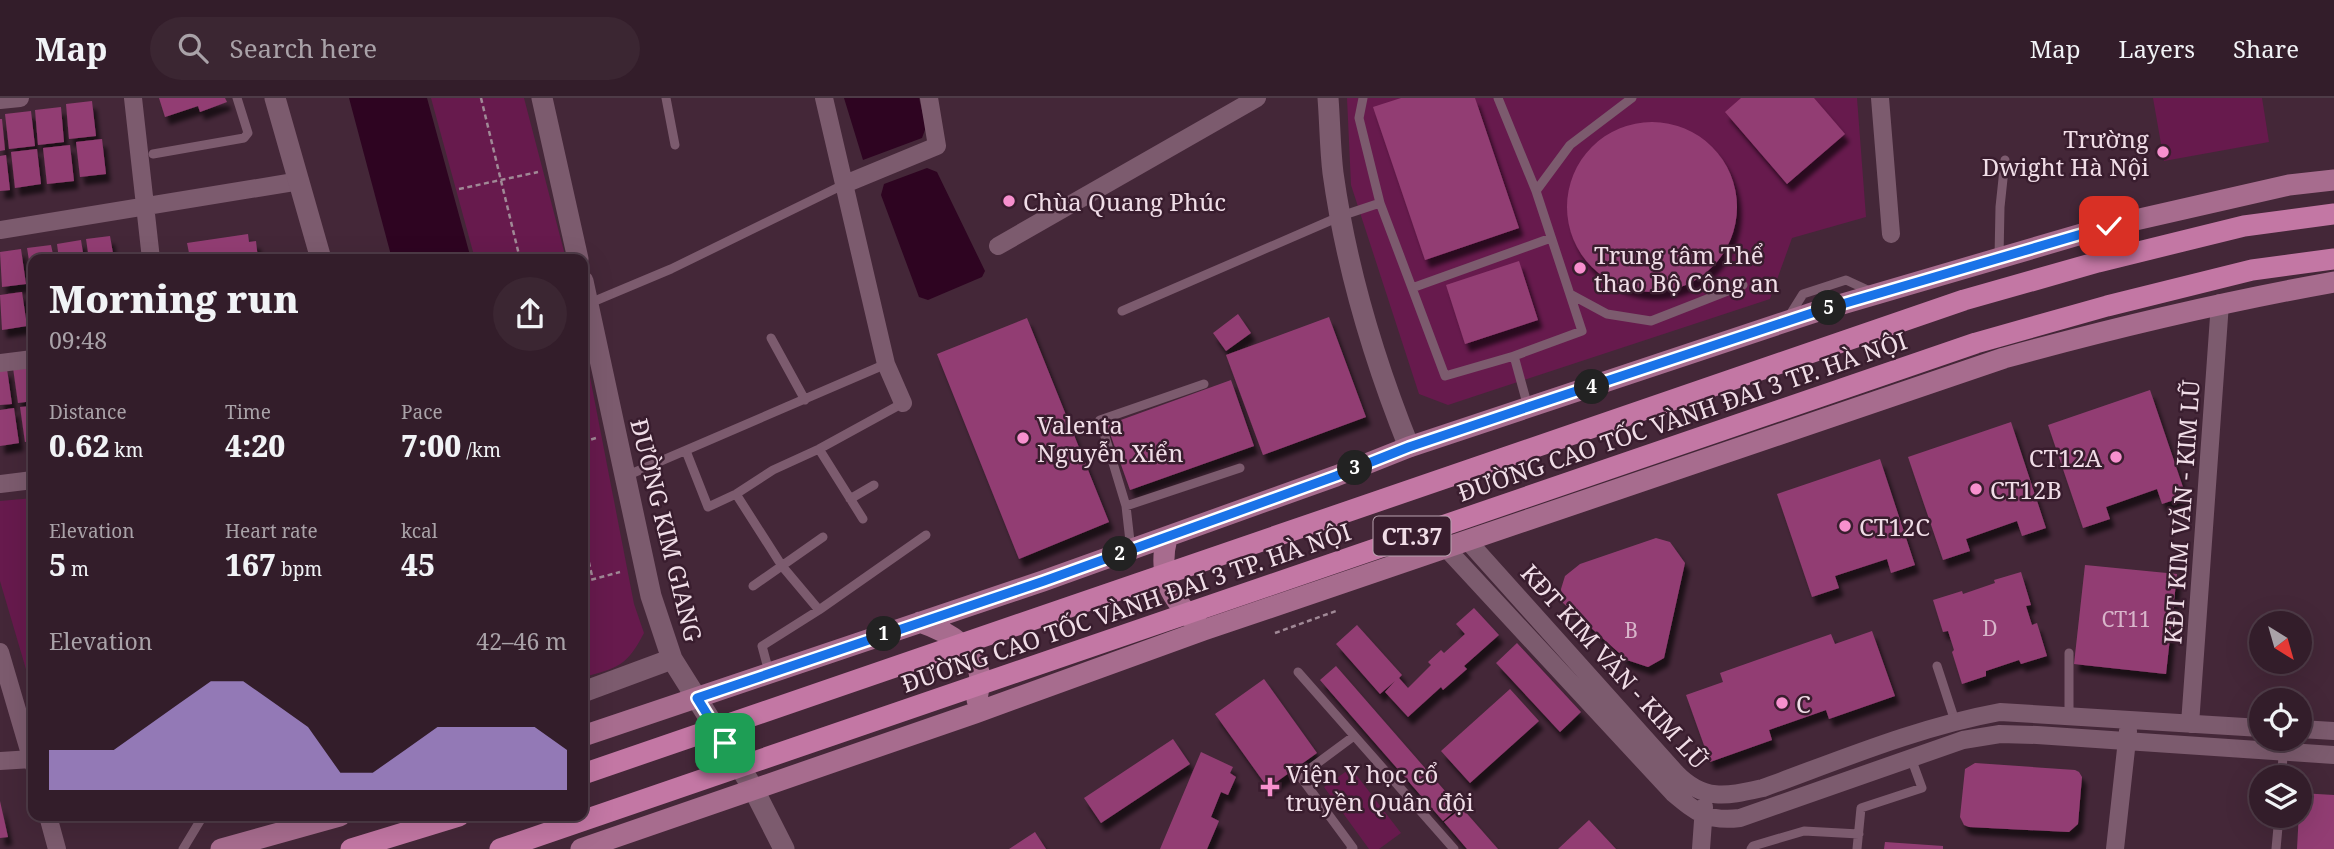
<!DOCTYPE html>
<meta charset="utf-8">
<style>
:root{--surface:#331d2a;--page:#3b2632;--text:#f1f3f6;--muted:#a9a2a8;--line:#4e3b47;--accent:#bca0f2}
body{margin:0;font-family:"Noto Serif",serif;background:var(--page);color:var(--text);height:100vh;display:flex;flex-direction:column;font-size:26px;white-space:nowrap}
*{box-sizing:border-box;margin:0}
p{font-size:23px;color:var(--muted)}
.icon{flex:none;width:38px;height:38px;fill:none;stroke:currentColor;stroke-width:2;stroke-linecap:round;stroke-linejoin:round}
.map{position:relative;flex:1;overflow:hidden}
.panel{position:absolute;left:28px;top:156px;width:560px;height:567px;display:flex;flex-direction:column;background:var(--surface);border-radius:14px;box-shadow:0 7px 28px #0002,0 0 0 2px var(--line)}
.panel>*{flex:none}
.needle{width:46px;rotate:143deg}
.controls{position:absolute;left:2249px;top:513px;display:grid;gap:14px}
.controls a{display:grid;place-items:center;width:63px;height:63px;border-radius:50%;background:var(--surface);box-shadow:0 7px 28px #0002,0 0 0 2px var(--line);font-size:35px}
.pin{position:absolute;display:grid;place-items:center;width:60px;height:60px;color:#fff;margin:-30px;border-radius:14px;box-shadow:0 4px 10px #0006}
.km{position:absolute;width:35px;height:35px;margin:-18px;border-radius:50%;background:#222;color:#fff;font-size:19px;line-height:35px;text-align:center}
.round{display:grid;place-items:center;flex:none;width:74px;height:74px;border-radius:37px;background:var(--page)}
.head{display:flex;align-items:center;justify-content:space-between;height:119px;padding:0 21px}
h1{font-size:38px;font-weight:800;line-height:52px}
.figures{display:grid;grid-template-columns:repeat(3,1fr);gap:10px;height:119px;padding:7px 21px}
.figures div{display:grid;align-content:center}
.figures b{font-size:30px;font-weight:800}
.figures small{font-size:19px;font-weight:400}
.figures p{font-size:19px}
.chart{height:196px;padding:14px 21px}
.chart p{display:flex;justify-content:space-between}
.chart svg{width:100%;height:126px;margin-top:7px;fill:var(--accent);opacity:.7}
header{display:flex;align-items:center;gap:42px;box-sizing:border-box;height:98px;padding:0 35px;background:var(--surface);border-bottom:2px solid var(--line)}
header strong{font-size:33px}
nav{display:flex;gap:38px;margin-inline-start:auto;font-size:24px}
.search{width:490px;height:63px;background:var(--page);display:flex;align-items:center;gap:18px;box-sizing:border-box;padding:0 24px;border-radius:38px;color:var(--muted);font-size:26px}
.map>svg:first-child{display:block}
.green{fill:#671a4d}
.water{fill:#2e0421}
.pier{fill:#442738}
.building{fill:#923e73;filter:url(#shadow)}
.lines{fill:none;stroke-linecap:round;stroke-linejoin:round}
.path{stroke:#a08996;stroke-width:2.5;stroke-dasharray:5 3.5;stroke-linecap:butt}
.lane{stroke:#7c5b6e;stroke-width:9}
.street{stroke:#7c5b6e;stroke-width:18}
.secondary{stroke:#7c5b6e;stroke-width:21}
.primary{stroke:#a76c8e;stroke-width:21}
.highway{stroke:#c377a4;stroke-width:21}
.route-casing{stroke:#fff;stroke-width:14}
.route{stroke:#1a73e8;stroke-width:9}
.poi-dot{fill:#f790ce;stroke:#391d2e;stroke-width:2.5}
.labels{text-anchor:middle;dominant-baseline:central;stroke-width:5;stroke-linejoin:round;paint-order:stroke}
.number-label{font-size:21px;fill:#d8b5ca}
.shield{fill:#391d2e;stroke:#b9a3b0;stroke-width:2}
.shield-label{font-size:23px;font-weight:bold;fill:#f0dde7}
.poi-label{font-size:24px;fill:#f0dde7;stroke:#391d2e;text-anchor:start}
.street-label{font-size:24px;fill:#f0dde7;stroke:#391d2e}
</style>
<header>
<strong>Map</strong>
<div class="search"><svg class="icon" aria-label="search" viewBox="0 0 24 24"><circle cx="10" cy="10" r="6"/><path d="M15 15l6 6"/></svg>Search here</div>
<nav><a>Map</a><a>Layers</a><a>Share</a></nav>
</header>
<div class="map">
<svg width="2334" height="751" viewBox="0 0 2334 751">
<defs>
<filter id="shadow"><feDropShadow dx="4.5" dy="8" stdDeviation="2" flood-color="#0009"/></filter>
</defs>
<rect width="100%" height="100%" fill="#442738"/>
<path class="green" d="M431 0H524L566 161H475Z
M1347 0H1857L1866 119 1792 140 1770 201 1448 307 1419 296 1351 87Z
M2153 0H2262L2269 44 2164 63Z
M583 243 634 506 644 535C627 568 618 570 583 579Z
M33 400V595L0 483V403Z
M1351 670 1401 735 1379 751H1369L1324 689Z"/>
<path class="water" d="M349 0H427L471 161H392Z
M844 0H919L926 29 922 40 863 62Z
M927 70 937 74 985 173 982 179 928 202 919 199 881 97 884 86Z"/>
<path class="pier" d="M586 612 617 681 658 751H564L546 719V718H583V613Z"/>
<path class="building" d="M159 0H225L227 4 200 14 198 8 165 19Z
M1401 0H1475L1519 130 1425 162 1373 9Z
M1741 0H1814L1845 36 1787 86 1725 14Z
M92 3 96 38 69 41 66 6Z
M61 9 64 44 38 47 35 12Z
M31 13 35 48 9 51 5 16Z
M0 21H2L5 52 0 53Z
M1567 109a85 85 0 1 1 170 0a85 85 0 1 1-170 0Z
M102 41 106 76 80 79 76 44Z
M70 47 74 83 47 86 43 50Z
M37 51 41 86 15 90 11 54Z
M6 57 10 92 0 93V58Z
M248 136 249 144 256 143 258 161H178L177 157 189 155 187 145Z
M110 138 114 161H89L86 141Z
M81 142 84 161H59L57 146Z
M51 147 54 161H33L32 181 27 150Z
M21 151 26 186 2 189 0 154Z
M1519 163 1538 222 1465 246 1446 187Z
M28 192H33V220H32Z
M22 194 27 228 2 232 0 197Z
M1238 216 1251 235 1226 253 1213 235Z
M1329 219 1366 319 1263 357 1226 257Z
M1027 220 1109 424 1019 461 937 256Z
M33 268V303L18 305 13 270Z
M7 271 12 306 0 307V272Z
M1231 282 1254 348 1130 392 1107 327Z
M2150 292 2186 398 2162 406 2157 391 2106 409 2110 421 2083 430 2048 327Z
M33 308V343L25 344 20 309Z
M14 310 19 345 0 348V312Z
M2011 324 2046 430 2022 438 2017 423 1966 441 1970 453 1943 462 1908 359Z
M1880 361 1915 467 1891 475 1887 461 1835 478 1839 490 1812 499 1777 396Z
M1656 440 1670 444 1685 465 1664 560 1648 569 1627 562 1562 504 1561 491 1565 478 1580 466Z
M2085 467 2177 476 2166 576 2074 566Z
M2021 474 2031 507 2026 508 2032 527 2037 525 2047 558 2021 566 2019 562 1986 573V578L1962 586 1952 554 1954 552 1948 533 1943 534 1933 502 1962 493 1963 496 1995 485 1994 482Z
M1474 510 1499 537 1464 568 1467 571 1443 592 1441 589 1408 619 1385 594 1395 583 1380 596 1336 546 1357 527 1402 577 1399 580 1408 590 1431 567 1428 564 1441 552 1444 555 1465 536 1456 526Z
M1872 533 1895 598 1829 621 1826 612 1769 632 1772 642 1710 664 1686 597 1723 584 1720 575 1831 536 1835 546Z
M1517 545 1581 614 1560 634 1496 565Z
M1336 568 1459 709 1443 723 1320 582Z
M1264 581 1317 655 1268 690 1215 616Z
M1510 591 1539 623 1470 685 1441 653Z
M1173 641 1190 666 1101 725 1084 700Z
M1201 654 1233 669 1230 675 1236 679 1228 697 1221 694 1211 719 1219 723 1207 751H1160Z
M1975 665 2075 672 2079 674 2082 679 2078 726 2069 734 1969 729 1964 727 1960 719 1965 671Z
M2300 695 2334 697V751H2297Z
M0 703 8 739 0 740Z
M1462 710 1498 751H1467L1444 724Z
M1589 722 1616 751H1558Z
M1035 734 1046 751H1009Z
M1885 744 1943 748V751H1884Z"/>
<g class="lines">
<path class="path" d="M481 0 520 161
M459 91 538 74
M583 344 596 340
M583 439 593 482
M583 484 620 474
M1275 535 1336 513"/>
<path class="lane" d="M666 0 675 47
M1363 0 1359 20 1380 105
M1498 0 1536 93 1582 233 1514 258 1528 309
M153 56 244 40 248 35 237 0
M1536 93 1570 47 1632 0
M1999 160 2000 109 2005 62
M1412 190 1445 278 1514 258
M1570 196 1607 216 1651 223 1743 187
M590 205 671 171 845 86
M1122 213 1341 118 1380 105 1412 190 1551 140
M1788 220 1803 196 1846 182 1872 194
M771 240 805 302
M1204 286 1100 322 1126 408 1240 370
M819 351 863 421
M686 353 708 409 736 396 773 372 819 351 903 305
M626 378 886 266
M736 396 782 468 819 512
M850 401 874 387
M1126 408 1131 452
M753 488 823 439
M2069 555V618
M1937 568 1955 623
M769 574 762 548 819 512 926 437
M1298 574 1454 751
M2282 679 2283 654
M183 751 203 718
M1351 751 1353 750 1300 678 1354 638
M1751 751 1753 748 1804 733 1859 736
M1857 751 1861 710 1922 690 1911 660
M2276 751 2279 718"/>
<path class="street" d="M133 0 151 161
M824 0 886 266 903 305
M1880 0 1891 136
M0 2 20 0
M845 86 937 48 929 0
M0 132 300 83
M998 148 1257 0
M0 265 33 261
M0 386 33 382
M1467 442 1676 675C1704 704 1727 698 1763 690 1840 662 1918 629 2000 614L2261 630
M1445 449 1673 695C1697 715 1708 724 1740 720L1963 642 2000 636 2037 637 2334 657
M0 554 33 666
M2190 626 2220 205
M2300 631 2334 633
M0 663 32 661
M48 718 57 751
M1701 751 1704 709
M2115 751 2128 633"/>
<path class="secondary" d="M275 0 321 161
M542 0 578 161
M1328 0C1330 25 1330 50 1333 75 1346 168 1374 262 1409 349
M583 183 651 498 672 561 753 690 784 751
M583 594 672 561"/>
<path class="primary" d="M1167 440C1157 478 1171 500 1198 527
M920 524C943 532 973 547 979 574 981 582 978 594 977 602
M583 638 1043 483 1336 378 1409 349 1815 214 2109 128 2289 87 2334 82
M221 751 340 718
M581 751 975 615 1204 532 2004 260C2113 230 2222 204 2334 184"/>
<path class="highway" d="M583 676 1964 202 2098 164 2244 128 2334 116
M351 751 459 718
M500 751 1976 245 2107 208 2252 172 2334 161"/>
</g>
<g class="lines">
<defs>
<path id="route" d="M725 645 697 600 1044 483 1336 378 1409 349 1528 309 1815 214 2109 128"/>
</defs>
<use href="#route" class="route-casing"/>
<use href="#route" class="route"/>
</g>
<g class="poi-dot">
<circle cx="2163" cy="54" r="7"/>
<circle cx="1009" cy="103" r="7"/>
<circle cx="1580" cy="170" r="7"/>
<circle cx="1023" cy="340" r="7"/>
<circle cx="2116" cy="359" r="7"/>
<circle cx="1976" cy="391" r="7"/>
<circle cx="1845" cy="428" r="7"/>
<circle cx="1782" cy="605" r="7"/>
<path d="M1266.5 678.5h7v7h7v7h-7v7h-7v-7h-7v-7h7z"/>
</g>
<g class="labels">
<g class="number-label">
<text x="2126" y="521">CT11</text>
<text x="1990" y="530">D</text>
<text x="1631" y="532">B</text>
</g>
<rect class="shield" x="1373.5" y="418.5" width="77" height="39" rx="5"/>
<g class="shield-label">
<text x="1412" y="438">CT.37</text>
</g>
<g class="poi-label">
<text x="2149" y="40" text-anchor="end">Trường<tspan x="2149" dy="28">Dwight Hà Nội</tspan></text>
<text x="1023" y="103">Chùa Quang Phúc</text>
<text x="1594" y="156">Trung tâm Thể<tspan x="1594" dy="28">thao Bộ Công an</tspan></text>
<text x="1037" y="326">Valenta<tspan x="1037" dy="28">Nguyễn Xiển</tspan></text>
<text x="2102" y="359" text-anchor="end">CT12A</text>
<text x="1990" y="391">CT12B</text>
<text x="1859" y="428">CT12C</text>
<text x="1796" y="605">C</text>
<text x="1286" y="675">Viện Y học cổ<tspan x="1286" dy="28">truyền Quân đội</tspan></text>
</g>
<g class="street-label">
<text transform="translate(1682 318) rotate(-19)">ĐƯỜNG CAO TỐC VÀNH ĐAI 3 TP. HÀ NỘI</text>
<text transform="translate(2181 414) rotate(-86)">KĐT KIM VĂN - KIM LŨ</text>
<text transform="translate(667 432) rotate(76)">ĐƯỜNG KIM GIANG</text>
<text transform="translate(1126 509) rotate(-19)">ĐƯỜNG CAO TỐC VÀNH ĐAI 3 TP. HÀ NỘI</text>
<text transform="translate(1615 568) rotate(48)">KĐT KIM VĂN - KIM LŨ</text>
</g>
</g>
</svg>
<div class="controls">
<a><svg class="needle" viewBox="-14 -14 28 28"><path d="M0-13l5 13h-10z" fill="#e53935"/><path d="M0 13l5-13h-10z" fill="#a9a2a8"/></svg></a>
<a><svg class="icon" aria-label="locate" viewBox="0 0 24 24"><circle cx="12" cy="12" r="6"/><path d="M12 2v4M12 18v4M2 12h4M18 12h4"/></svg></a>
<a><svg class="icon" aria-label="layers" viewBox="0 0 24 24"><path d="M12 4l9 5-9 5-9-5zM3 14l9 5 9-5"/></svg></a>
</div>
<div class="pin" style="left:725px;top:645px;background:#1e9e55"><svg class="icon" aria-label="arrive" viewBox="0 0 24 24"><path d="M6 21V4h12l-3 4 3 4H6"/></svg></div>
<div class="pin" style="left:2109px;top:128px;background:#d93025"><svg class="icon" aria-label="check" viewBox="0 0 24 24"><path d="M5 12l5 5 9-10"/></svg></div>
<b class="km" style="left:884px;top:536px">1</b>
<b class="km" style="left:1120px;top:456px">2</b>
<b class="km" style="left:1355px;top:370px">3</b>
<b class="km" style="left:1592px;top:289px">4</b>
<b class="km" style="left:1829px;top:210px">5</b>
<section class="panel">
<div class="head"><div><h1>Morning run</h1><p>09:48</p></div><a class="round"><svg class="icon" aria-label="share" viewBox="0 0 24 24"><path d="M12 15V3M7 8l5-5 5 5M5 13v7h14v-7"/></svg></a></div>
<div class="figures">
<div><p>Distance</p><b>0.62<small> km</small></b></div>
<div><p>Time</p><b>4:20</b></div>
<div><p>Pace</p><b>7:00<small> /km</small></b></div>
</div>
<div class="figures">
<div><p>Elevation</p><b>5<small> m</small></b></div>
<div><p>Heart rate</p><b>167<small> bpm</small></b></div>
<div><p>kcal</p><b>45</b></div>
</div>
<div class="chart"><p><span>Elevation</span>42–46 m</p>
<svg viewBox="0 0 160 44" preserveAspectRatio="none"><path d="M0 44V30L10 30L20 30L30 22L40 14L50 6L60 6L70 14L80 22L90 38L100 38L110 30L120 22L130 22L140 22L150 22L160 30V44z"/></svg>
</div>
</section>
</div>
